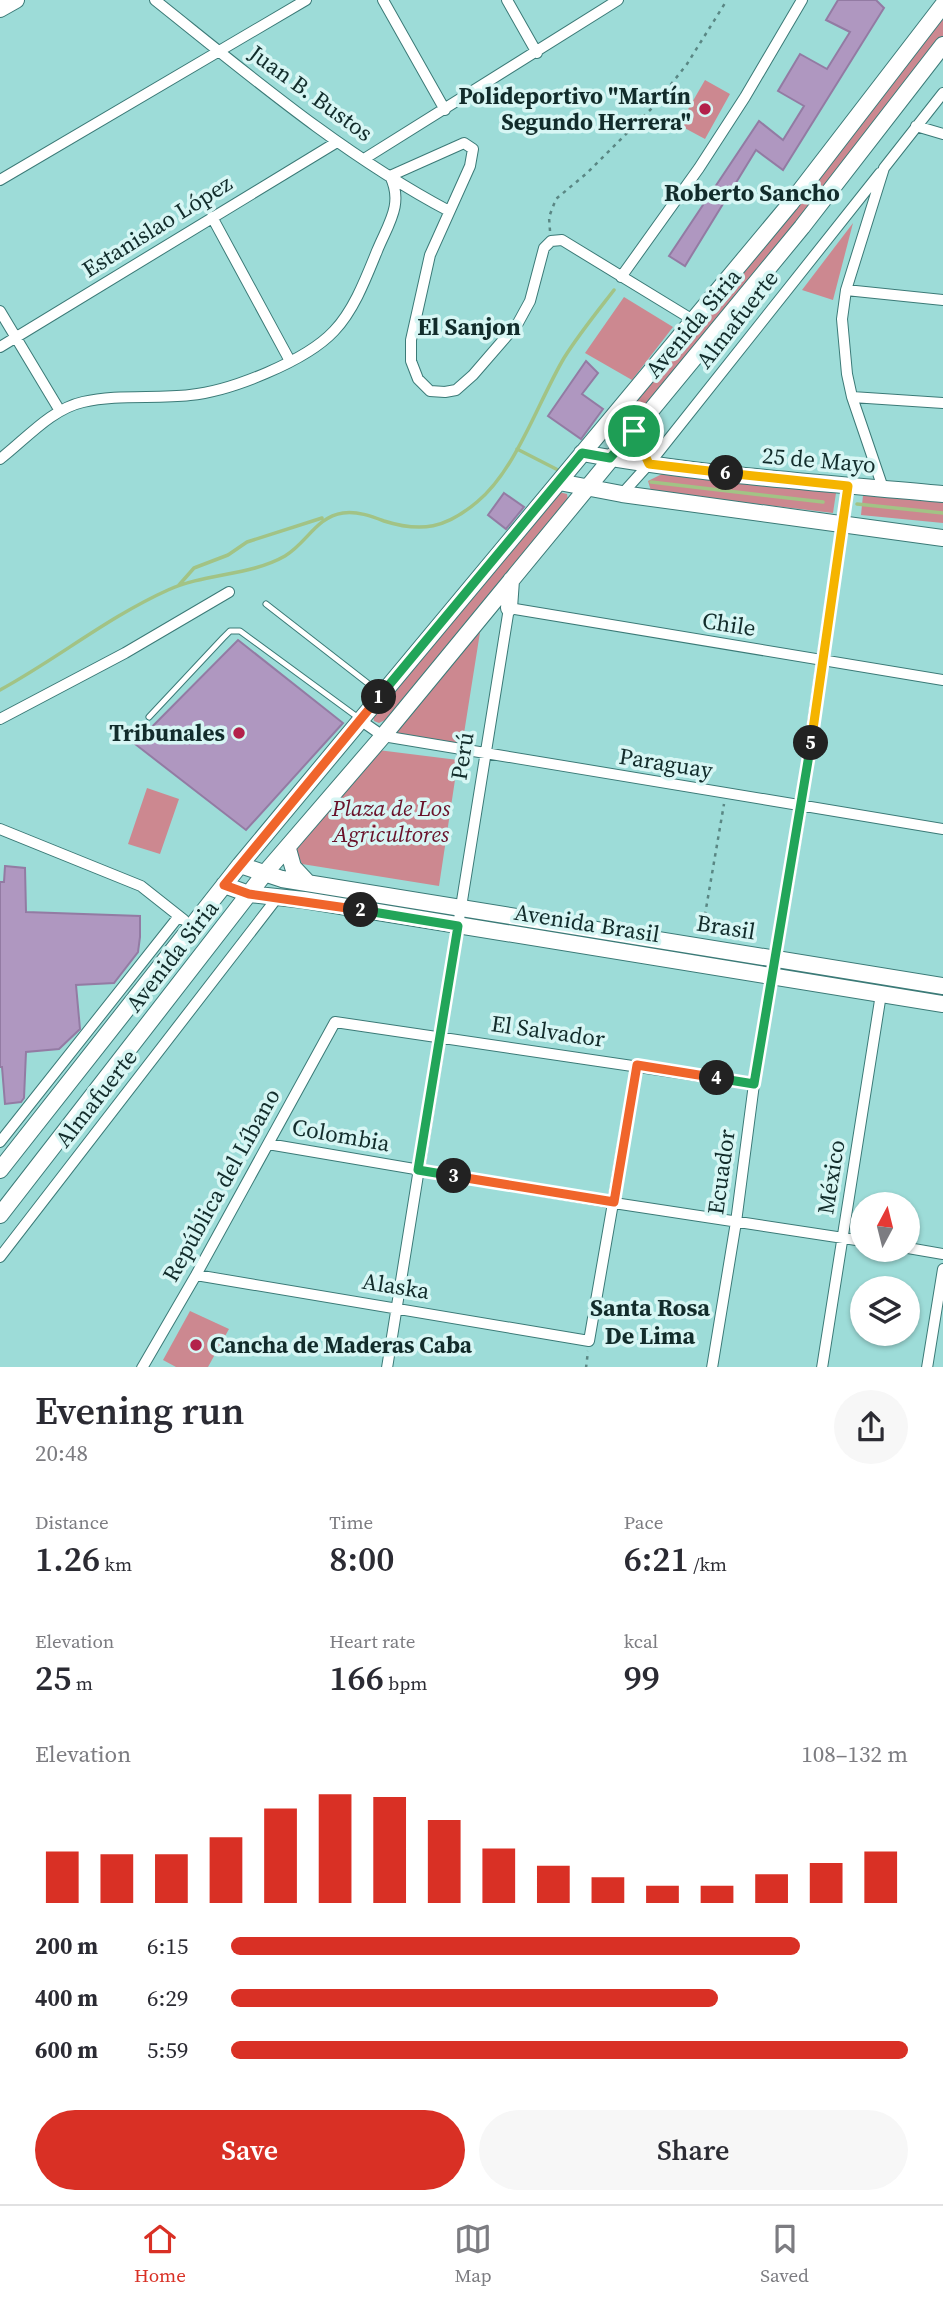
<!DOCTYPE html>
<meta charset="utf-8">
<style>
:root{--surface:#fff;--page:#f7f7f7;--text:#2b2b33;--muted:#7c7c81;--line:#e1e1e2;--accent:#d93025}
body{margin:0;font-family:"Source Serif 4",serif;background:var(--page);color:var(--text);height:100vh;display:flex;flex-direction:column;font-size:26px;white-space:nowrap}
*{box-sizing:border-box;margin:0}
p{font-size:23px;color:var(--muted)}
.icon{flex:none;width:38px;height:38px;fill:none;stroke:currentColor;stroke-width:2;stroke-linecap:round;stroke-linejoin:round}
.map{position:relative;height:1367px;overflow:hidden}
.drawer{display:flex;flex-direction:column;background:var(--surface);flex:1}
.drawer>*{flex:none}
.needle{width:46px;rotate:7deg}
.tools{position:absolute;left:850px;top:1192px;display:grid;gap:14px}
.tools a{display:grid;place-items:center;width:70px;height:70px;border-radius:50%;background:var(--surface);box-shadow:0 2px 5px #0004;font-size:35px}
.pin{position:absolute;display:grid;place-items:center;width:60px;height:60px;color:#fff;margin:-30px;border:4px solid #fff;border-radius:50%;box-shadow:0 2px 7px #0007}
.km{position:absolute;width:35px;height:35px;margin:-18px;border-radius:50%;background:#222;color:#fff;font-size:19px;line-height:35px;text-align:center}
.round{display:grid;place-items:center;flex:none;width:74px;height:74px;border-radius:37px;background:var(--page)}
.head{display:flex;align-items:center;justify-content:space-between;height:119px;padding:0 35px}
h1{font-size:38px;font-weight:600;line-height:52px}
.figures{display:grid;grid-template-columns:repeat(3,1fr);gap:10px;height:119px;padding:7px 35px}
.figures div{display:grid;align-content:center}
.figures b{font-size:35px;font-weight:600}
.figures small{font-size:19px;font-weight:400}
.figures p{font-size:19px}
.chart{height:196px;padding:14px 35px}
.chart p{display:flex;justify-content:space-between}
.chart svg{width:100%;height:126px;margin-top:7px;stroke:var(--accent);stroke-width:6}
.button{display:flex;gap:14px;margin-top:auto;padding:14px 35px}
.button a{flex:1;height:80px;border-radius:42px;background:var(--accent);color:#fff;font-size:28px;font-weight:600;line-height:80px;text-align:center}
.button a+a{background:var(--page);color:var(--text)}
ul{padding:0 35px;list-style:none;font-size:23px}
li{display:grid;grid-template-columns:112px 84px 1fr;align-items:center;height:52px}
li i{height:18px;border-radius:9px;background:var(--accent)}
.dock{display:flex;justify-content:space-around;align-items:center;height:98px;border-top:2px solid var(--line);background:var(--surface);font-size:19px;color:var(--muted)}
.dock a{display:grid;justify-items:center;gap:4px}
.dock .active{color:var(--accent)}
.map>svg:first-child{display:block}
.green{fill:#cc8890}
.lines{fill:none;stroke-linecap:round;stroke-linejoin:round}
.stream{stroke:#a2c385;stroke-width:3.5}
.building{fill:#af97c0;stroke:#937ba3;stroke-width:2}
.lane-casing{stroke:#3b7a77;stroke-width:7}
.street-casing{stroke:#3b7a77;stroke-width:12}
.secondary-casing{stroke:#3b7a77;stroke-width:18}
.path{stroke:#5a8784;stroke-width:2.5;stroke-dasharray:3.5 5;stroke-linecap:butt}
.lane{stroke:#fff;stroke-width:5}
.street{stroke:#fff;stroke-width:10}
.secondary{stroke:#fff;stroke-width:16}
.split-1-casing{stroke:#fff;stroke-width:14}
.split-2-casing{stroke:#fff;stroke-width:14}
.split-3-casing{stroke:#fff;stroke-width:14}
.split-4-casing{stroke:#fff;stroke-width:14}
.split-5-casing{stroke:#fff;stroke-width:14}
.split-6-casing{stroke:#fff;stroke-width:14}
.split-7-casing{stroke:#fff;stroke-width:14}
.split-1{stroke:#22a559;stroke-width:9}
.split-2{stroke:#f0652b;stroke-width:9}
.split-3{stroke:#22a559;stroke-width:9}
.split-4{stroke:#f0652b;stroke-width:9}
.split-5{stroke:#22a559;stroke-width:9}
.split-6{stroke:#f5b400;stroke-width:9}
.split-7{stroke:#f5b400;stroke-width:9}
.poi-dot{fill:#b3214a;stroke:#d7f6f4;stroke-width:2.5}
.labels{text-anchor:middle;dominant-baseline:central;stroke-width:7;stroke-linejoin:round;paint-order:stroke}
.street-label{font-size:23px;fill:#122c2b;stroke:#d7f6f4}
.poi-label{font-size:23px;font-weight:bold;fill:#122c2b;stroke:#d7f6f4;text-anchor:end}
.park-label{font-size:23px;font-style:italic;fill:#691129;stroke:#d7f6f4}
.neighbourhood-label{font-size:24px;font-weight:bold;fill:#122c2b;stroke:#d7f6f4}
</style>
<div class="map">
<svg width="943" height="1368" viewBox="0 0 943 1368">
<rect width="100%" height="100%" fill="#9ddcd8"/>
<path class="green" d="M943 16V36L797 224 623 432 617 434 614 428Z
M705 80 730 94 705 139 679 125Z
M853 223 833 300 802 290Z
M624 297 673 327 632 380 585 353Z
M664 473 836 493 833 513 651 491 648 481Z
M559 492 567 494 568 500 385 720 379 723 374 721 373 715Z
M863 495 943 502V523L861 515Z
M481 626 462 746 393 734Z
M378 750 458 760 439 886 302 864 295 850Z
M147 788 179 799 160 854 128 844Z
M190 1311 229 1329 208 1367H176L163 1360Z"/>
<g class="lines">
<path class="stream" d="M517 449 560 471
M651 482 823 502
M857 504 943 513
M179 585 194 568 228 555 247 542 322 518
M0 690C57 659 108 617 168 590 205 573 250 576 285 556 307 543 316 517 343 513 357 511 371 516 384 521 422 533 446 528 477 502 516 470 538 402 564 358 579 334 597 312 614 290"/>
</g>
<path class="building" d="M838 0H876L884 8 783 170 756 150 685 266 669 256 759 121 783 140 804 106 778 91 800 54 827 69 850 32 826 20Z
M586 361 598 373 582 394 603 409 581 439 548 416Z
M504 493 524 507 506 529 488 515Z
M238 640 343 723 246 830 135 744Z
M5 866 25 868 26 912 140 916V937L138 952 114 983 76 985 80 1029 59 1049 26 1052 24 1098 21 1102 5 1104 2 1067H0V882H4Z"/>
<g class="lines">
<defs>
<path id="lane" d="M266 604 379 692
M149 717 223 638 230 631H240L360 719"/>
<path id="street" d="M155 0C249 75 343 155 449 211
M383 0 445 110
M507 0 537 53
M916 126 943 134
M364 159 618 0
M0 180 306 0
M212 217 290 361
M621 277 699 168 745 97 802 0
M846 290 943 300
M0 311 60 411
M0 347 337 142
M852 397 943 403
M0 459C25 440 51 409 83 402 117 394 155 399 190 395 231 391 306 361 334 331 354 310 366 278 377 251 388 224 404 204 390 176L464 143 473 149 470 166 430 255 411 340V361L418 379 430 391 445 392 456 390 473 375 518 323 530 301 544 248 551 241 562 240 693 320
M883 488 852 397 847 374 842 319 846 290 884 168 943 93
M622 494 649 464 880 173
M0 719 125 653 229 592
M360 720 383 736 943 829
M0 829 141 886 184 920
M0 1142 179 916
M268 1144 614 1203 863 1241
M908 1248 943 1254
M0 1257 277 898
M196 1275 589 1341 637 1065
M142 1368 196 1275 335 1022 754 1084
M387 1368 509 608 943 680
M712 1368 736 1222 754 1084 801 806 848 486
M822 1368 881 994
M927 1368 943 1269"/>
<path id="secondary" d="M0 9 16 0
M633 431 649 464
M582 453C701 475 823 483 943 494
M559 482 622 494 943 538
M509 608 511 580
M288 849 293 867 308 883
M240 865 282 879 943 986
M224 885 249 894 304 900 943 1004
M0 1170 240 865 790 204 943 5
M0 1215 265 873 383 736 802 227 943 45"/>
</defs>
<use href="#lane" class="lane-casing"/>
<use href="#street" class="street-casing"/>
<use href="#secondary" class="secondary-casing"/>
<path class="path" d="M550 231 549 217 556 199 587 173 654 106 687 64 727 0
M702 932 724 804
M586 1368 588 1351"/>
<use href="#lane" class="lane"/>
<use href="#street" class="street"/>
<use href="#secondary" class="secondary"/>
</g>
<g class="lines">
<defs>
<path id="split-1" d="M379 697 582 453 610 458 634 431"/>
<path id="split-2" d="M361 910 249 894 224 885 379 697"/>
<path id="split-3" d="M361 910 458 926 418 1170 454 1176"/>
<path id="split-4" d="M454 1176 614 1202 637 1065 717 1078"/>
<path id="split-5" d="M717 1078 754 1084 811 743"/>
<path id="split-6" d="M726 473 848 486 811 743"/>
<path id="split-7" d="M634 431 649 464 726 473"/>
</defs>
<use href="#split-1" class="split-1-casing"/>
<use href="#split-2" class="split-2-casing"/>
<use href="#split-3" class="split-3-casing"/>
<use href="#split-4" class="split-4-casing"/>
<use href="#split-5" class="split-5-casing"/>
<use href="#split-6" class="split-6-casing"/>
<use href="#split-7" class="split-7-casing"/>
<use href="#split-1" class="split-1"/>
<use href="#split-2" class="split-2"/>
<use href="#split-3" class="split-3"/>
<use href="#split-4" class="split-4"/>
<use href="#split-5" class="split-5"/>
<use href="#split-6" class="split-6"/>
<use href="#split-7" class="split-7"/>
</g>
<g class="poi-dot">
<circle cx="705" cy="109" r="7"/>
<circle cx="239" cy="733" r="7"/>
<circle cx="196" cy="1345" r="7"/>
</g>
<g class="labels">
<g class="street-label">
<text transform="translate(311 93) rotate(36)">Juan B. Bustos</text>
<text transform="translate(157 226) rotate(-32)">Estanislao López</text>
<text transform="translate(737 319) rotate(-52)">Almafuerte</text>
<text transform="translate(693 323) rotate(-50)">Avenida Siria</text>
<text transform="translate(819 460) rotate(5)">25 de Mayo</text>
<text transform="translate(729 624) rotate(9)">Chile</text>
<text transform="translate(462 756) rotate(-81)">Perú</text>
<text transform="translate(666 763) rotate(9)">Paraguay</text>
<text transform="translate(587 923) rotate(9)">Avenida Brasil</text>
<text transform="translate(726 927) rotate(9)">Brasil</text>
<text transform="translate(172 956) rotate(-52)">Avenida Siria</text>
<text transform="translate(548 1031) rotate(8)">El Salvador</text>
<text transform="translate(96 1098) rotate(-52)">Almafuerte</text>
<text transform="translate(341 1135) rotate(10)">Colombia</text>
<text transform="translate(721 1172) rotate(-82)">Ecuador</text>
<text transform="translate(831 1177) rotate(-81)">México</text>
<text transform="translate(221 1185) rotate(-61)">República del Líbano</text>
<text transform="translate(396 1286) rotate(9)">Alaska</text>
</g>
<g class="poi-label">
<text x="691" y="96">Polideportivo "Martín<tspan x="691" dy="26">Segundo Herrera"</tspan></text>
<text x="225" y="733">Tribunales</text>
<text x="210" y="1345" text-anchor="start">Cancha de Maderas Caba</text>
</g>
<g class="park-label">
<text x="391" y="808">Plaza de Los<tspan x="391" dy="26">Agricultores</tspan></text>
</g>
<g class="neighbourhood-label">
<text x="752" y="192">Roberto Sancho</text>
<text x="469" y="326">El Sanjon</text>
<text x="650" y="1307">Santa Rosa<tspan x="650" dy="28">De Lima</tspan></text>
</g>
</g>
</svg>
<div class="tools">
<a><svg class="needle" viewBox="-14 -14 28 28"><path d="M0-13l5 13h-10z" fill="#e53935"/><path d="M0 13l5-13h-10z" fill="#7c7c81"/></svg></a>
<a><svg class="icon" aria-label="layers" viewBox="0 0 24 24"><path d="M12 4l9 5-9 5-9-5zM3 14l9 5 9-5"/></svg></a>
</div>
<div class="pin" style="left:634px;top:431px;background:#1e9e55"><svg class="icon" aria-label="arrive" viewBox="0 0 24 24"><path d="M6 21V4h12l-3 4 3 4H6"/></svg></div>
<b class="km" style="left:379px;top:697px">1</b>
<b class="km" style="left:361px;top:910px">2</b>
<b class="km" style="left:454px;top:1176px">3</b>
<b class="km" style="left:717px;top:1078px">4</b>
<b class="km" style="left:811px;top:743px">5</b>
<b class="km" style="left:726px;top:473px">6</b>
</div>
<section class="drawer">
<div class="head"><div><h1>Evening run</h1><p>20:48</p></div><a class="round"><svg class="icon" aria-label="share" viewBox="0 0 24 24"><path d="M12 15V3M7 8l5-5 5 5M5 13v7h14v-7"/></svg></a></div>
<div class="figures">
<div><p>Distance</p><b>1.26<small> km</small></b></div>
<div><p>Time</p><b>8:00</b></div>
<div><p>Pace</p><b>6:21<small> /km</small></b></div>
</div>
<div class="figures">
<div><p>Elevation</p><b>25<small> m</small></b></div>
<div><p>Heart rate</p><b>166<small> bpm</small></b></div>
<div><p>kcal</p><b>99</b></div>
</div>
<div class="chart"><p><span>Elevation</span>108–132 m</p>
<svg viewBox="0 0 160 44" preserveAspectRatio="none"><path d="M5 44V26M15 44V27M25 44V27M35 44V21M45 44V11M55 44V6M65 44V7M75 44V15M85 44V25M95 44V31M105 44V35M115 44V38M125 44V38M135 44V34M145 44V30M155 44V26"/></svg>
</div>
<ul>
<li><b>200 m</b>6:15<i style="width:84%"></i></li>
<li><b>400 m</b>6:29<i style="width:72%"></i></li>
<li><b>600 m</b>5:59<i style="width:100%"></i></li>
</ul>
<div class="button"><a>Save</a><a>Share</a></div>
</section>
<nav class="dock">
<a class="active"><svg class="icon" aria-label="home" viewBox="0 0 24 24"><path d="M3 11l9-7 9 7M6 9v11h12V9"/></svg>Home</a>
<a><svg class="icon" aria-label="map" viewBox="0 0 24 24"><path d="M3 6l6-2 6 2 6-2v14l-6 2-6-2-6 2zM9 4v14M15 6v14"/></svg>Map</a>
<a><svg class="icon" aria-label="saved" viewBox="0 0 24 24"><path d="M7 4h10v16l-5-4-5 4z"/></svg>Saved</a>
</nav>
